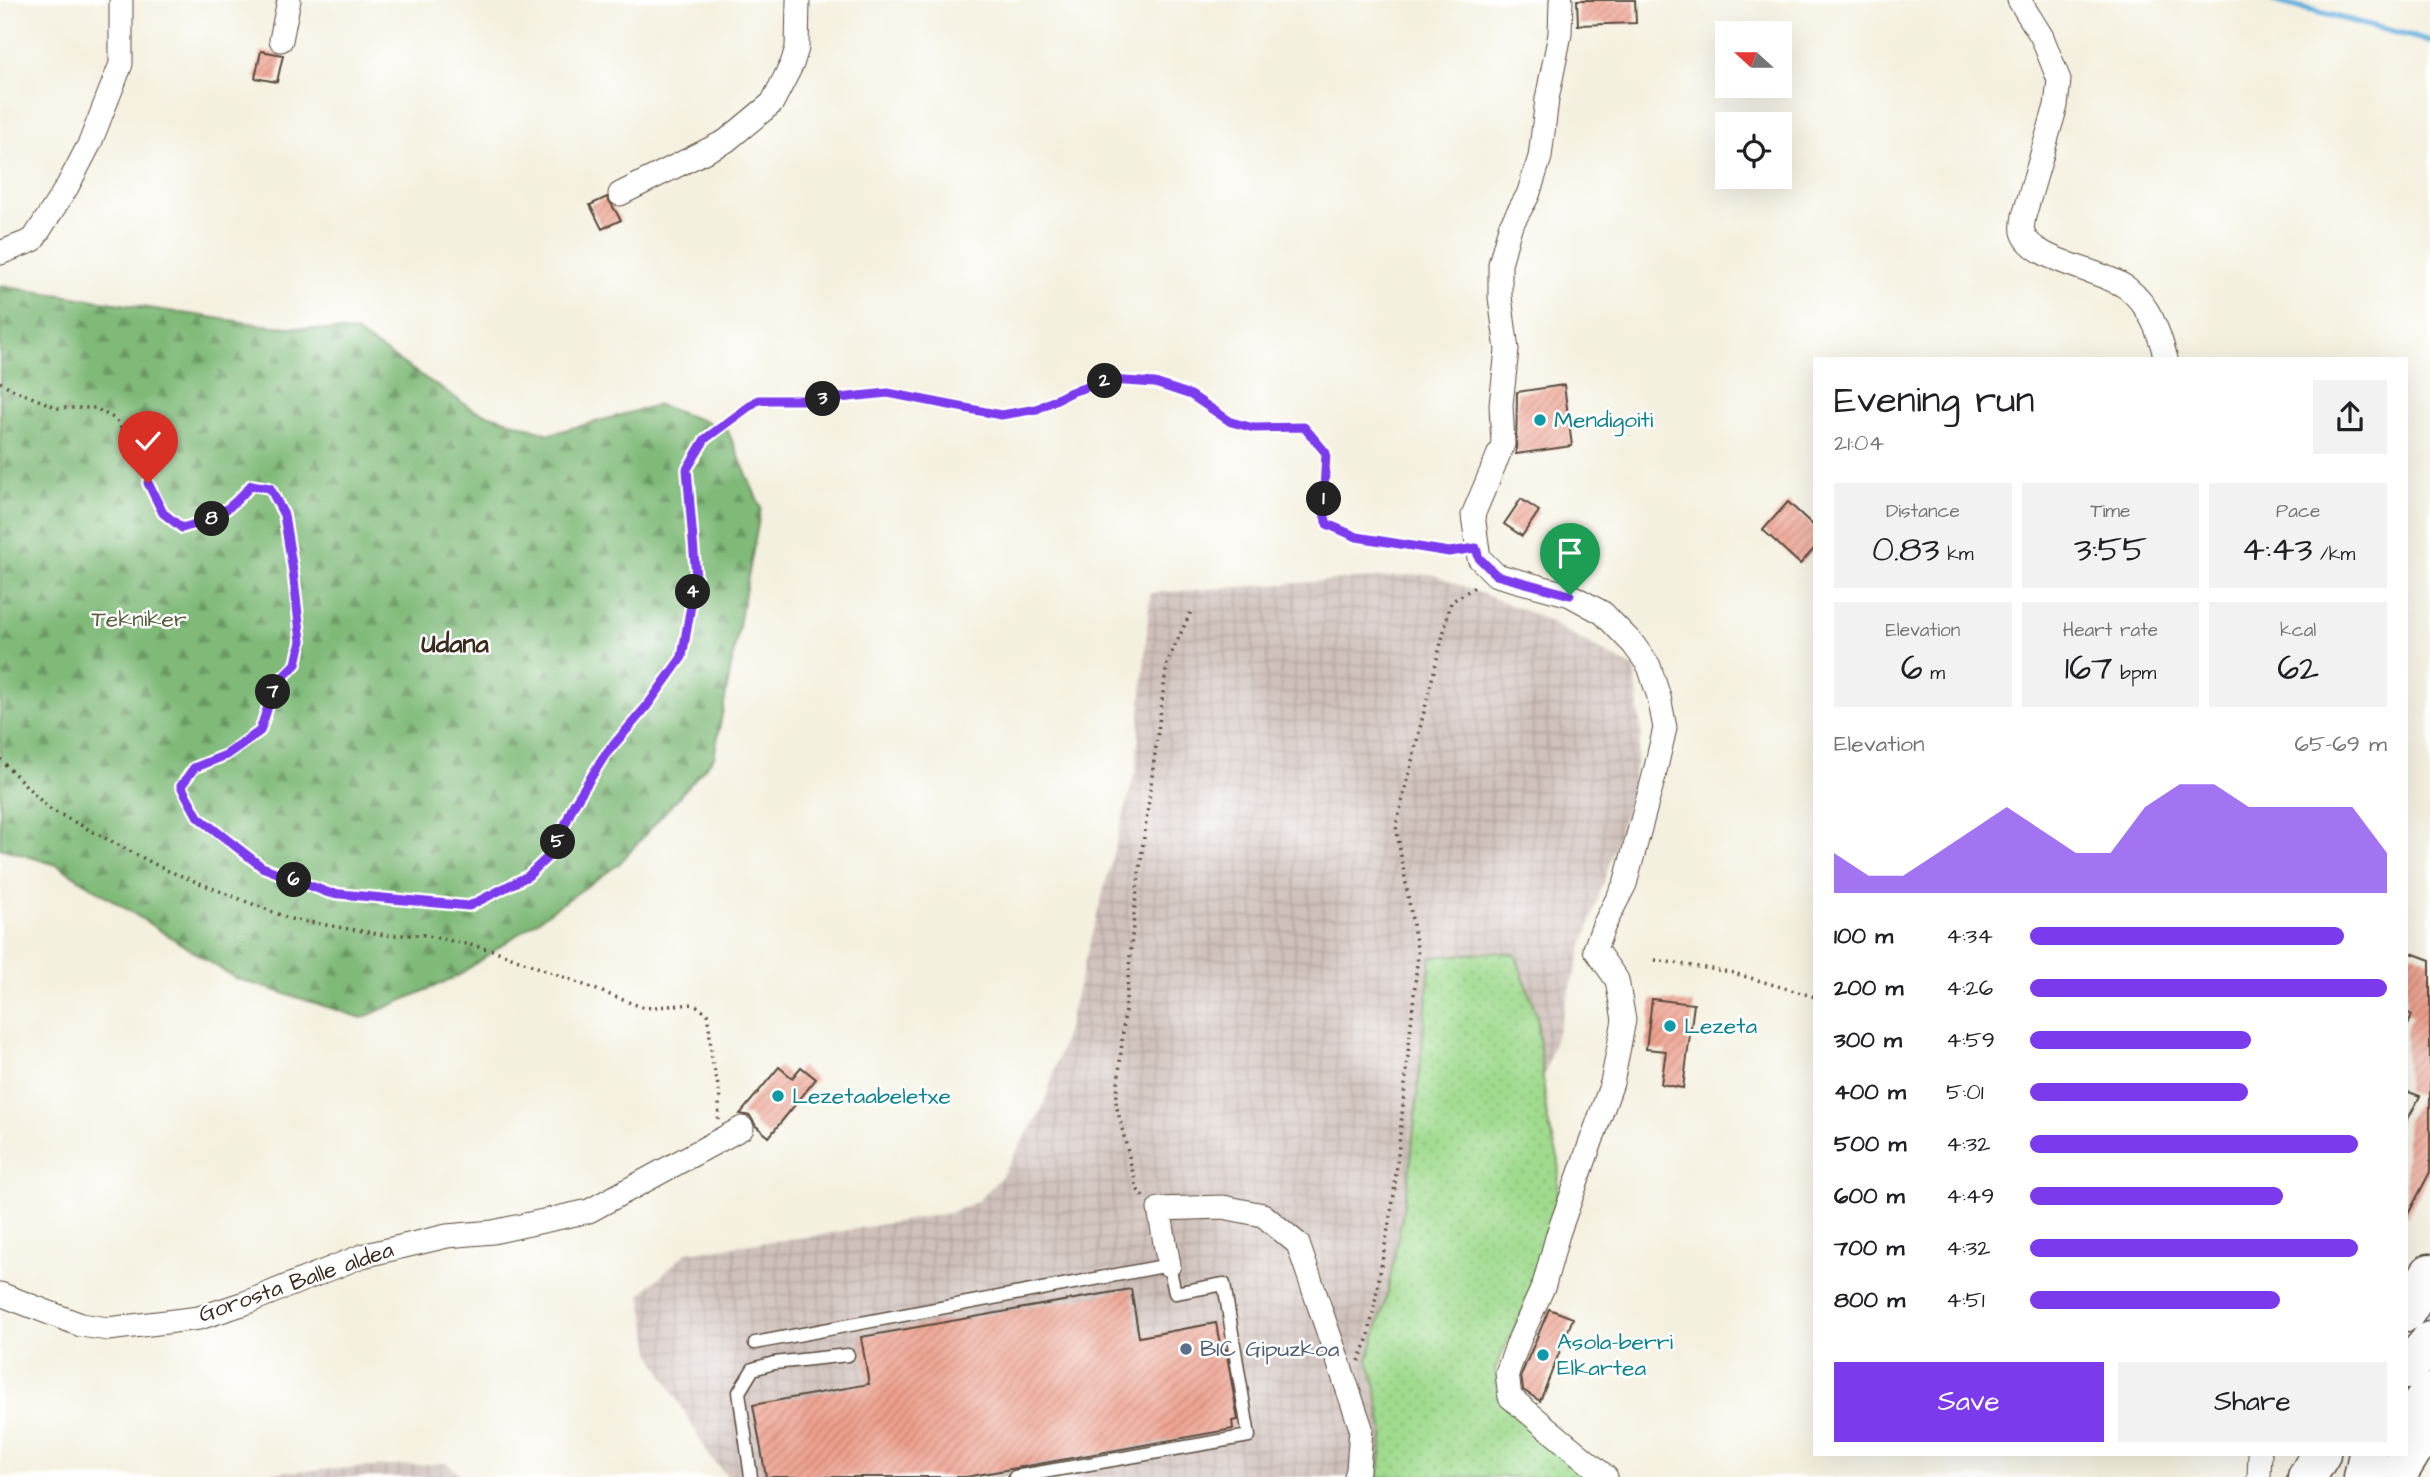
<!DOCTYPE html>
<meta charset="utf-8">
<style>
:root{--surface:#fff;--page:#f2f2f2;--text:#202124;--muted:#757577;--accent:#7c3aed}
body{margin:0;font-family:"Architects Daughter",sans-serif;background:var(--page);color:var(--text);height:100vh;display:flex;flex-direction:column;font-size:26px;white-space:nowrap}
*{box-sizing:border-box;margin:0}
p{font-size:23px;color:var(--muted)}
.icon{flex:none;width:38px;height:38px;fill:none;stroke:currentColor;stroke-width:2;stroke-linecap:round;stroke-linejoin:round}
.map{position:relative;flex:1;overflow:hidden}
.side{position:absolute;left:1813px;top:357px;width:595px;height:1099px;display:flex;flex-direction:column;background:var(--surface);border-radius:0px;box-shadow:0 7px 28px #0002}
.side>*{flex:none}
.needle{width:46px;rotate:291deg}
.buttons{position:absolute;left:1715px;top:21px;display:grid;gap:14px}
.buttons a{display:grid;place-items:center;width:77px;height:77px;border-radius:0px;background:var(--surface);box-shadow:0 7px 28px #0002;font-size:35px}
.pin{position:absolute;display:grid;place-items:center;width:60px;height:60px;color:#fff;margin:-72px -30px;border-radius:50% 50% 50% 0;rotate:-45deg;box-shadow:0 0 7px #0007}
.pin .icon{rotate:45deg}
.km{position:absolute;width:35px;height:35px;margin:-18px;border-radius:50%;background:#222;color:#fff;font-size:19px;line-height:35px;text-align:center}
.round{display:grid;place-items:center;flex:none;width:74px;height:74px;border-radius:0px;background:var(--page)}
.overview{display:flex;align-items:center;justify-content:space-between;height:119px;padding:0 21px}
h1{font-size:38px;font-weight:600;line-height:52px}
.figures{display:grid;grid-template-columns:repeat(3,1fr);gap:10px;height:119px;padding:7px 21px}
.figures div{display:grid;align-content:center;border-radius:0px;background:var(--page);text-align:center}
.figures b{font-size:35px;font-weight:600}
.figures small{font-size:19px;font-weight:400}
.figures p{font-size:19px}
.chart{height:196px;padding:14px 21px}
.chart p{display:flex;justify-content:space-between}
.chart svg{width:100%;height:126px;margin-top:7px;fill:var(--accent);opacity:.7}
.primary-button{display:flex;gap:14px;margin-top:auto;padding:14px 21px}
.primary-button a{flex:1;height:80px;border-radius:0px;background:var(--accent);color:#fff;font-size:28px;font-weight:600;line-height:80px;text-align:center}
.primary-button a+a{background:var(--page);color:var(--text)}
ul{padding:0 21px;list-style:none;font-size:23px}
li{display:grid;grid-template-columns:112px 84px 1fr;align-items:center;height:52px}
li i{height:18px;border-radius:9px;background:var(--accent)}
.map>svg:first-child{display:block}
.industrial{fill:url(#industrial-grid)}
.grass{fill:url(#grass-dots);stroke:#6d8256;stroke-width:2}
.forest{fill:url(#forest-firs);stroke:#5d724b;stroke-width:2}
.lines{fill:none;stroke-linecap:round;stroke-linejoin:round}
.stream{stroke:#63afdc;stroke-width:6}
.building{fill:url(#building-hatch)}
.lane-casing{stroke:#57483b;stroke-width:15}
.street-casing{stroke:#57483b;stroke-width:25}
.highway-casing{stroke:#57483b;stroke-width:41}
.path{stroke:#57483b;stroke-width:3.5;stroke-dasharray:2 5;stroke-linecap:butt}
.lane{stroke:#fff;stroke-width:12}
.street{stroke:#fff;stroke-width:23}
.highway{stroke:#fff;stroke-width:38}
.route-casing{stroke:#fff;stroke-width:14}
.route{stroke:#7c3aed;stroke-width:9}
.culture-dot{fill:#0f9aa8;stroke:#fff;stroke-width:2.5}
.service-dot{fill:#5c6f8a;stroke:#fff;stroke-width:2.5}
.labels{text-anchor:middle;dominant-baseline:central;stroke-width:5;stroke-linejoin:round;paint-order:stroke}
.culture-label{font-size:23px;fill:#0d838f;stroke:#fff;text-anchor:start}
.park-label{font-size:23px;fill:#595f3f;stroke:#fff}
.street-label{font-size:23px;fill:#3b2a1e;stroke:#fff}
.service-label{font-size:23px;fill:#4e5e75;stroke:#fff;text-anchor:start}
.quarter-label{font-size:26px;font-weight:bold;fill:#3b2a1e;stroke:#fff}
</style>
<div class="map">
<svg width="2430" height="1477" viewBox="0 0 2430 1477">
<defs>
<pattern id="industrial-grid" width="8" height="8" patternUnits="userSpaceOnUse" patternTransform="scale(1.75)"><rect width="8" height="8" fill="#cfc0ba"/><path d="M0 4h8M4 0v8" fill="none" stroke="#b3a59f"/></pattern>
<pattern id="grass-dots" width="8" height="8" patternUnits="userSpaceOnUse" patternTransform="scale(1.75)"><rect width="8" height="8" fill="#9fda8d"/><path d="M2 2h.1M6 6h.1" fill="none" stroke="#8abb79" stroke-width="1.8" stroke-linecap="round"/></pattern>
<pattern id="forest-firs" width="22" height="20" patternUnits="userSpaceOnUse" patternTransform="scale(1.75)"><rect width="22" height="20" fill="#7fba78"/><path d="M5 1l3.5 6h-7zM16 11l3.5 6h-7z" fill="#699762"/></pattern>
<pattern id="building-hatch" width="6" height="6" patternUnits="userSpaceOnUse" patternTransform="scale(1.75)"><rect width="6" height="6" fill="#ee9f8c"/><path d="M-1 1l2-2M0 6l6-6M5 7l2-2" fill="none" stroke="#c28272"/></pattern>
</defs>
<rect width="100%" height="100%" fill="#fff"/>
<filter id="ink" filterUnits="userSpaceOnUse"><feTurbulence type="fractalNoise" baseFrequency=".0143" numOctaves="2"/><feDisplacementMap in="SourceGraphic" scale="14" xChannelSelector="R" yChannelSelector="G"/><feConvolveMatrix kernelMatrix="1 2 1 2 8 2 1 2 1" color-interpolation-filters="sRGB"/></filter>
<filter id="wash" filterUnits="userSpaceOnUse"><feTurbulence type="fractalNoise" baseFrequency=".00686" numOctaves="4" result="noise"/><feDisplacementMap in="SourceGraphic" scale="28" xChannelSelector="R" yChannelSelector="G"/><feGaussianBlur stdDeviation="1.57" result="paint"/><feColorMatrix in="noise" values="0 0 0 0 0 0 0 0 0 0 0 0 0 0 0 0 0 1.4 0 .05"/><feComposite in="paint" operator="in"/></filter>
<g filter="url(#wash)">
<rect width="100%" height="100%" fill="#f4f0df"/>
<path class="industrial" d="M1431 574 1536 615 1635 669 1641 734 1630 799 1583 946 1480 1290 1405 1477H728L710 1457 652 1355 641 1294 687 1252 808 1237 949 1213 978 1201 1001 1177 1043 1107 1066 1032 1136 768 1150 593Z
M447 1463 463 1477H183Z"/>
<path class="grass" d="M1494 952 1515 954 1537 1016 1547 1118 1559 1161 1558 1193 1549 1239 1534 1288 1495 1369 1498 1391 1590 1477H1378L1384 1433 1375 1383 1368 1360 1387 1295 1409 1178 1431 957Z"/>
<path class="forest" d="M0 286 263 325 355 332 474 410 550 434 658 405 727 429 761 508 714 757 619 864 456 977 362 1018 235 978 57 865 0 848Z"/>
<g class="lines">
<path class="stream" d="M2271 0 2430 41"/>
</g>
<g id="blocks">
<path class="building" d="M1577 0H1635L1636 23 1578 25Z
M261 51 283 55 277 82 255 78Z
M607 197 621 220 602 229 590 205Z
M1564 385 1572 446 1516 454 1517 392Z
M1521 499 1539 511 1522 536 1504 524Z
M1788 502 1815 527V548L1800 564 1763 530Z
M2406 951 2430 960V1172L2406 1218V1123L2420 1096 2406 1091V1030L2412 1015 2406 1012Z
M1652 999 1694 1004 1683 1088 1661 1084 1666 1051 1646 1049Z
M779 1067 792 1078 801 1067 816 1079 769 1137 756 1126 750 1116 740 1114Z
M1131 1289 1139 1337 1216 1323 1221 1350 1226 1349 1238 1420 1232 1421 1233 1429 966 1477H766L753 1405 869 1384 861 1337Z
M1549 1309 1573 1318 1540 1401 1523 1390 1521 1375Z"/>
</g>
</g>
<g filter="url(#ink)">
<use href="#blocks" fill-opacity="0" stroke="#57483b" stroke-width="2"/>
<g class="lines">
<defs>
<path id="lane" d="M755 1343 1169 1265 1175 1293 1224 1284 1249 1436 1015 1477
M751 1477 739 1392 753 1369 774 1363 848 1355"/>
<path id="street" d="M1561 0 1560 34 1547 99 1540 157 1528 195 1510 227 1500 264V297L1507 350 1501 405 1503 444 1473 515 1479 558 1496 575 1570 595 1603 613 1633 644 1649 666 1659 697 1665 728 1654 776 1625 884 1604 925 1595 949 1617 980 1624 1020 1612 1083 1558 1234 1544 1285 1520 1338 1507 1373 1510 1397 1606 1477
M2019 0 2042 37 2059 80 2056 106 2024 216C2023 221 2022 227 2023 232 2031 261 2103 270 2127 288 2150 306 2159 332 2166 359
M281 40 289 0
M620 194 726 141 772 103 792 64 797 48 798 0
M0 253 33 240 67 187 90 143 121 64V0
M1169 1265 1159 1209 1223 1207 1263 1215 1298 1244 1361 1428 1358 1470 1356 1477
M0 1294 81 1325 108 1329 199 1318 245 1303 362 1256 447 1236 493 1232 589 1211 742 1128
M2259 1477 2260 1454"/>
<path id="highway" d="M2406 1312 2430 1273
M2406 1370 2430 1341
M2406 1425 2430 1393
M2307 1477 2321 1454
M2363 1477 2368 1454
M2396 1477 2416 1445 2430 1433"/>
</defs>
<use href="#lane" class="lane-casing"/>
<use href="#street" class="street-casing"/>
<use href="#highway" class="highway-casing"/>
<path class="path" d="M0 382 14 390 58 408H95L117 420 163 513 182 528C214 519 229 512 251 485L270 488 284 515 293 571 301 641 296 664 275 685 260 731 226 755 194 768 181 786 198 817 262 867 329 893 469 906 528 876 554 851 573 806 605 755 647 706 682 657 696 577 687 469 705 439 758 400H820L888 393 1001 415 1037 409 1071 392 1110 380 1155 383 1190 395 1231 422 1254 428 1304 427 1326 453 1323 510 1327 524 1357 536 1449 552 1456 551
M0 759 48 808 166 870 291 919 385 935H424L493 950 644 1008 694 1004 708 1014 712 1060 720 1094 718 1119
M1655 960 1730 972 1815 997
M1143 1197 1137 1189 1116 1104 1135 905 1167 663 1192 609
M1359 1361 1368 1340 1394 1195 1418 954 1396 826 1451 602 1478 585"/>
<use href="#lane" class="lane"/>
<use href="#street" class="street"/>
<use href="#highway" class="highway"/>
</g>
</g>
<g class="lines" filter="url(#ink)">
<defs>
<path id="route" d="M148 483 163 513 182 528C214 519 229 512 251 485L270 488 284 515 293 571 301 641 296 664 275 685 260 731 226 755 194 768 181 786 198 817 262 867 329 893 469 906 528 876 554 851 573 806 605 755 647 706 682 657 696 577 687 469 705 439 758 400H820L888 393 1001 415 1037 409 1071 392 1110 380 1155 383 1191 395 1231 422 1254 428 1304 427 1326 453 1323 510 1327 524 1357 537 1449 552 1476 548 1479 558 1496 575 1570 595"/>
</defs>
<use href="#route" class="route-casing"/>
<use href="#route" class="route"/>
</g>
<g class="culture-dot">
<circle cx="1540" cy="420" r="7"/>
<circle cx="1670" cy="1026" r="7"/>
<circle cx="778" cy="1096" r="7"/>
<circle cx="1543" cy="1355" r="7"/>
</g>
<circle class="service-dot" cx="1186" cy="1349" r="7"/>
<g class="labels">
<g class="culture-label">
<text x="1554" y="420">Mendigoiti</text>
<text x="1684" y="1026">Lezeta</text>
<text x="792" y="1096">Lezetaabeletxe</text>
<text x="1557" y="1342">Asola-berri<tspan x="1557" dy="26">Elkartea</tspan></text>
</g>
<g class="park-label">
<text x="139" y="619">Tekniker</text>
</g>
<g class="street-label">
<text transform="translate(296 1282) rotate(-19)">Gorosta Balle aldea</text>
</g>
<g class="service-label">
<text x="1200" y="1349">BIC Gipuzkoa</text>
</g>
<g class="quarter-label">
<text x="455" y="644">Udana</text>
</g>
</g>
</svg>
<div class="buttons">
<a><svg class="needle" viewBox="-14 -14 28 28"><path d="M0-13l5 13h-10z" fill="#e53935"/><path d="M0 13l5-13h-10z" fill="#757577"/></svg></a>
<a><svg class="icon" aria-label="locate" viewBox="0 0 24 24"><circle cx="12" cy="12" r="6"/><path d="M12 2v4M12 18v4M2 12h4M18 12h4"/></svg></a>
</div>
<div class="pin" style="left:1570px;top:595px;background:#1e9e55"><svg class="icon" aria-label="arrive" viewBox="0 0 24 24"><path d="M6 21V4h12l-3 4 3 4H6"/></svg></div>
<div class="pin" style="left:148px;top:483px;background:#d93025"><svg class="icon" aria-label="check" viewBox="0 0 24 24"><path d="M5 12l5 5 9-10"/></svg></div>
<b class="km" style="left:1324px;top:499px">1</b>
<b class="km" style="left:1105px;top:381px">2</b>
<b class="km" style="left:823px;top:399px">3</b>
<b class="km" style="left:693px;top:592px">4</b>
<b class="km" style="left:558px;top:842px">5</b>
<b class="km" style="left:294px;top:880px">6</b>
<b class="km" style="left:273px;top:692px">7</b>
<b class="km" style="left:212px;top:519px">8</b>
<section class="side">
<div class="overview"><div><h1>Evening run</h1><p>21:04</p></div><a class="round"><svg class="icon" aria-label="share" viewBox="0 0 24 24"><path d="M12 15V3M7 8l5-5 5 5M5 13v7h14v-7"/></svg></a></div>
<div class="figures">
<div><p>Distance</p><b>0.83<small> km</small></b></div>
<div><p>Time</p><b>3:55</b></div>
<div><p>Pace</p><b>4:43<small> /km</small></b></div>
</div>
<div class="figures">
<div><p>Elevation</p><b>6<small> m</small></b></div>
<div><p>Heart rate</p><b>167<small> bpm</small></b></div>
<div><p>kcal</p><b>62</b></div>
</div>
<div class="chart"><p><span>Elevation</span>65–69 m</p>
<svg viewBox="0 0 160 44" preserveAspectRatio="none"><path d="M0 44V30L10 38L20 38L30 30L40 22L50 14L60 22L70 30L80 30L90 14L100 6L110 6L120 14L130 14L140 14L150 14L160 30V44z"/></svg>
</div>
<ul>
<li><b>100 m</b>4:34<i style="width:88%"></i></li>
<li><b>200 m</b>4:26<i style="width:100%"></i></li>
<li><b>300 m</b>4:59<i style="width:62%"></i></li>
<li><b>400 m</b>5:01<i style="width:61%"></i></li>
<li><b>500 m</b>4:32<i style="width:92%"></i></li>
<li><b>600 m</b>4:49<i style="width:71%"></i></li>
<li><b>700 m</b>4:32<i style="width:92%"></i></li>
<li><b>800 m</b>4:51<i style="width:70%"></i></li>
</ul>
<div class="primary-button"><a>Save</a><a>Share</a></div>
</section>
</div>
